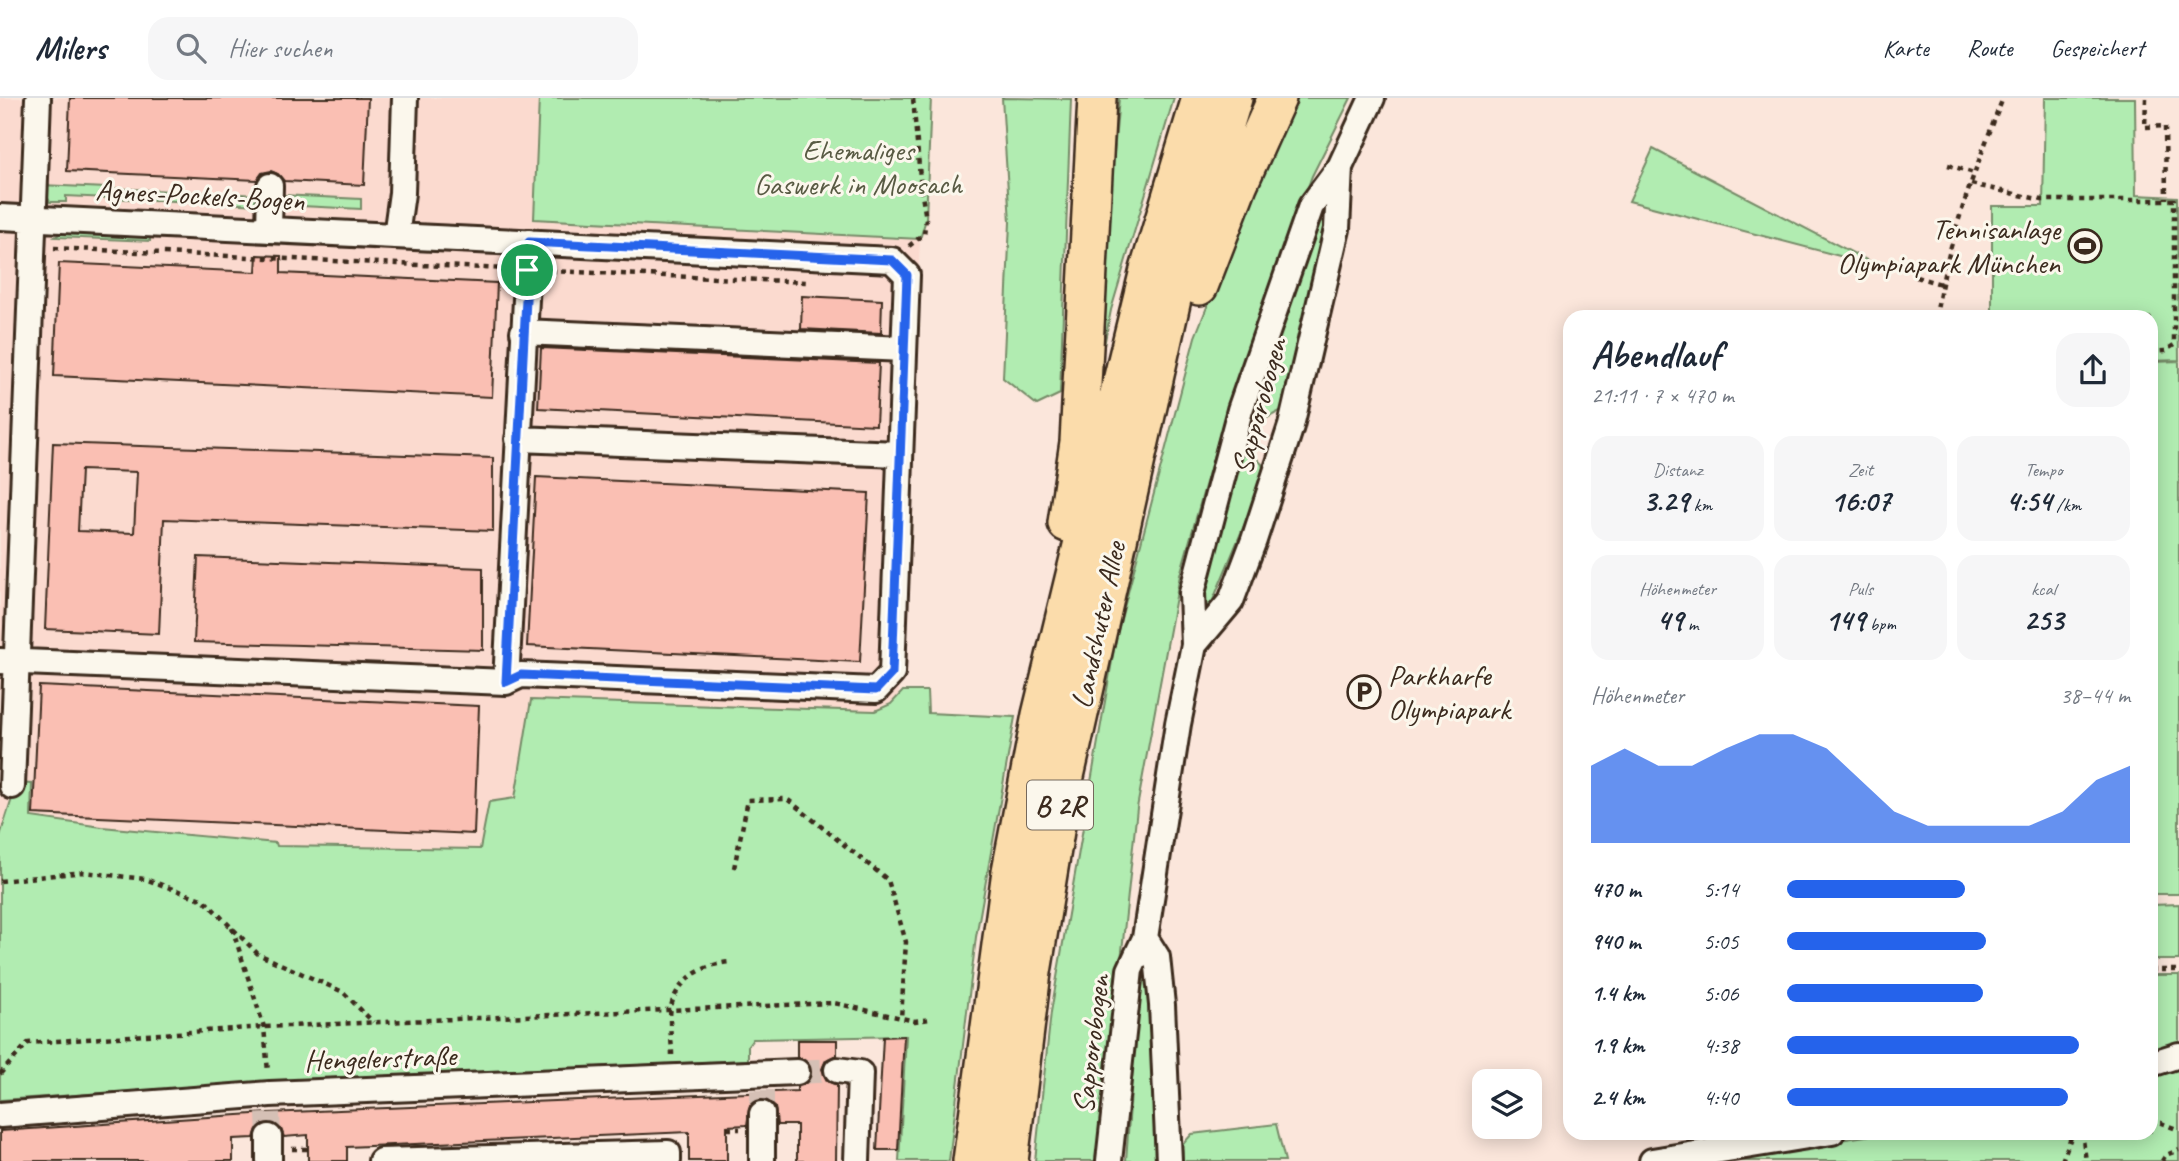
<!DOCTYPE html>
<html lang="de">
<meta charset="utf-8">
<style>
:root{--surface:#fff;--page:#f6f6f7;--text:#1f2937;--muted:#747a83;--line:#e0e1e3;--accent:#2563eb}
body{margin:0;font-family:Caveat,sans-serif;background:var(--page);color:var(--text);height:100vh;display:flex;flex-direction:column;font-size:26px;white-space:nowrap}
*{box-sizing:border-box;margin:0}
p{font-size:23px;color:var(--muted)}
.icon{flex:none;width:38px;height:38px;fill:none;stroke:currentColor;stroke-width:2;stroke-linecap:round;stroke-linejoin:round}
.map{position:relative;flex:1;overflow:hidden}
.sheet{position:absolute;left:1563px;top:212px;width:595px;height:830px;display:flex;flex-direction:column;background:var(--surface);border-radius:21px;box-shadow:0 4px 18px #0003}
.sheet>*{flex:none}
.fabs{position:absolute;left:1472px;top:971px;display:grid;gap:14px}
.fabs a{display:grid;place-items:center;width:70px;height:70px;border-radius:14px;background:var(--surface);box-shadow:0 4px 18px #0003;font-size:35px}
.pin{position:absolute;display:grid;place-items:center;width:60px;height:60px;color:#fff;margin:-30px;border:4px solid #fff;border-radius:50%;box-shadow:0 2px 7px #0007}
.round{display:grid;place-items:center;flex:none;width:74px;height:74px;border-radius:21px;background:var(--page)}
.summary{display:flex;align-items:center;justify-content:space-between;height:119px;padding:0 28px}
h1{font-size:38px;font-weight:600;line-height:52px}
.metrics{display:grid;grid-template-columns:repeat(3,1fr);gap:10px;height:119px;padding:7px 28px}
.metrics div{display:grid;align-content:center;border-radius:18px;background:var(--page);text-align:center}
.metrics b{font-size:30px;font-weight:600}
.metrics small{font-size:19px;font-weight:400}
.metrics p{font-size:19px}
.chart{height:196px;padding:14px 28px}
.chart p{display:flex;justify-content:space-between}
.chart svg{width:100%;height:126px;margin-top:7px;fill:var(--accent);opacity:.7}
ul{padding:0 28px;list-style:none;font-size:23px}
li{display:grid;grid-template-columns:112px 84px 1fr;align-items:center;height:52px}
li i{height:18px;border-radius:9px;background:var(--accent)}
header{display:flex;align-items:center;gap:42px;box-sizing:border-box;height:98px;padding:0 35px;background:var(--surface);border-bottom:2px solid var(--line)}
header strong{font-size:33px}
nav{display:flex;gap:38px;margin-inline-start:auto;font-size:24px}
.search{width:490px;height:63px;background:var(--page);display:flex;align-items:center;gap:18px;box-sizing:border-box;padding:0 24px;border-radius:21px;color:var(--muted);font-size:26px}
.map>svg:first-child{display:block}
.built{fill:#fbdacf}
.green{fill:#b1ecb1;stroke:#768b68;stroke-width:2}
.building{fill:#fabfb3;stroke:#3b2a1e;stroke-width:2;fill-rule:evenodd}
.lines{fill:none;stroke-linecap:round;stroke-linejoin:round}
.minor-tunnel{stroke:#d5c0b5;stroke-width:24;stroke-dasharray:24 12;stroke-linecap:butt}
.minor-casing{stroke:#3b2a1e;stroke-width:30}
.highway-casing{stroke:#3b2a1e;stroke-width:42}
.path{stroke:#3b2a1e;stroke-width:4.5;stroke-dasharray:5 5;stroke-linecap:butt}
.minor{stroke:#fbf7ec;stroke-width:24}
.highway{stroke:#fbdcab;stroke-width:37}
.route-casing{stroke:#fff;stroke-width:14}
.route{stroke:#2563eb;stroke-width:9}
.labels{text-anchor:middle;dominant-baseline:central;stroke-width:6;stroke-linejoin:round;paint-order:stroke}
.shield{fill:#fbf7ec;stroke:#75685c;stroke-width:2}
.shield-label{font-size:28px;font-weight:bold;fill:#3b2a1e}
.park-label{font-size:30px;fill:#585a43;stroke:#fbf7ec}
.street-label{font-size:30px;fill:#3b2a1e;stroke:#fbf7ec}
.poi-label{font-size:30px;fill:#3b2a1e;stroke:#fbf7ec;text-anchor:end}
</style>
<header>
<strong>Milers</strong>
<div class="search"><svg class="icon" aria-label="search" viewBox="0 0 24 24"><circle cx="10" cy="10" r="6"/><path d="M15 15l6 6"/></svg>Hier suchen</div>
<nav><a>Karte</a><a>Route</a><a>Gespeichert</a></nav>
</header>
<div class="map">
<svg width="2179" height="1063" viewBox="0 0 2179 1063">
<rect width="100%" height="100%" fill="#fbe6db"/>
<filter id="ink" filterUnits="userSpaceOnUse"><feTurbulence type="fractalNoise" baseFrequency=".0143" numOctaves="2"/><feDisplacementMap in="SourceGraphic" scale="14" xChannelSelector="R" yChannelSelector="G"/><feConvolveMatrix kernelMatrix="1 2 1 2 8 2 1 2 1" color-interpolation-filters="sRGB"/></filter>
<g filter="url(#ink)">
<path class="built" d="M0 0H539L535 121 920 141 898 615 507 755 35 740 0 748Z"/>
<path class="green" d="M539 0H931L926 121 920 141 534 121Z
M1002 0 1071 1 1060 296 1037 307 1003 280 1010 124Z
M1119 0H1174L1111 212 1101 263 1104 279 1095 316 1100 209Z
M1297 0H1351L1312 78 1225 317 1180 477 1137 710 1100 1063H1035L1051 914 1116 540 1195 239 1269 53Z
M2045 0H2135L2136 97 2177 99 2179 262 2151 263V219H1992V108H2043Z
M1653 51 1878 168 1629 103Z
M41 87 261 97V107L66 98V104H50Z
M281 97 361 101V111L281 107Z
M1316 123 1327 124 1284 311 1267 320 1254 308Z
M66 132 150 134V143L55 139Z
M2179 263V796H2153V264Z
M1250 354 1262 366 1265 377 1206 519H1198L1237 359Z
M903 593H927L928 615 1015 619 976 839 949 1063H899L906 938 753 941 748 948V962L272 984 0 1002V738L17 685 32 686 31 719 102 729 276 745 277 748 480 751 489 704 515 700 531 602 875 613 891 606Z
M2179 806V862H2151V807Z
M1145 858 1150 872 1158 1063H1126L1139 882Z
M2151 877H2179V1063H1705L1891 1034H2151Z
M1276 1026 1285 1063H1183L1182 1047 1192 1036Z"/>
<path class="building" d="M70 0H368L364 87 284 83 278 76 271 73 262 75 257 82 67 73Z
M257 157 281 158V175L497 185 492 299 54 278 59 165 256 174Z
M802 198 882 202 881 235 801 231Z
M541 250 879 265 876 327 538 310Z
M53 345 493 360V433L164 421 159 536 45 531ZM81 372 137 374 134 435 78 433Z
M536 379 869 395 860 564 527 548Z
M198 459 483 470V552L194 544Z
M39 588 479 608 474 736 33 716Z
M904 938 898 1052H877L883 939Z
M797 942H837V957L826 962 822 971 827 983 837 987 836 1063H797V1027H777L775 1009 763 1001 750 1008 747 1027 727 1028V1063H689V1034L347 1049V1063H308V1037L284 1039 281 1031 270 1024 257 1031 254 1040 233 1041V1063H0V1033L268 1015 797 993V989L810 981 812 974 809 966 797 959Z"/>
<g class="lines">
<path class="minor-tunnel" d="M797 974 837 972
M268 1015 269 1039
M762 1016V992"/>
<defs>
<path id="minor" d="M0 119 892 162 907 177 892 575 876 592 521 577 506 584 529 144
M269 132 270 88
M396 138 402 95 405 0
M523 234 904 251
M518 341 899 356
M1194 547 1231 503 1254 442 1291 328 1337 131 1340 69
M0 563 506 584
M12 688 38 0
M1145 840 1157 859 1162 907 1169 1063
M2151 966 2179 957
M837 972 860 975 857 1063
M0 1017 270 996 797 974
M269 1039V1063
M381 1063 668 1055V1063
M762 1063V1016
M1109 1063 1130 872 1145 840 1178 626 1194 547 1192 495 1240 312 1311 108 1340 69 1372 0
M1652 1063 1832 1034"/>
<path id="highway" d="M1199 188 1238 87 1277 0
M1067 425 1079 344 1097 0
M972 1063 1011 773 1041 617 1149 172 1201 0
M1009 1063 1032 874 1061 696 1174 192 1233 0"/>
</defs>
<use href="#minor" class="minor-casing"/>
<use href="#highway" class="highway-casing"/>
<path class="path" d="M2146 0 2145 29 2165 28 2166 101
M1948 67 1974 75
M1971 86 2042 102H2174V247L2165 253 2151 254
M909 148 924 136 926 121 921 91 913 0
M54 150 507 171
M551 173 808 184
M1916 179 1941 186
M1936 219C1947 144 1975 71 2003 0
M734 770 748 702 787 701 888 782 906 844 901 920
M0 783 83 774 145 781 204 802 258 856 343 894 373 924
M232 830 264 929 268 974
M2151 872H2179
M672 957C672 941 667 917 673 902 682 878 707 866 730 864
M0 976 28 945 264 929 834 905 915 923 931 921
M2151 1021 2179 1032
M727 1031H740
M2082 1034 2086 1063
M292 1051H308
M2062 1063 2073 1034
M2162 1063 2166 1057 2179 1052"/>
<use href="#minor" class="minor"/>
<use href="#highway" class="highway"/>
</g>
</g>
<g class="lines" filter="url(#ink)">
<defs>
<path id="route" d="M529 144 892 162 907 177 892 575 876 592 521 577 506 584Z"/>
</defs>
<use href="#route" class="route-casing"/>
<use href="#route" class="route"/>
</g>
<defs>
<symbol id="stadium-ring" viewBox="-11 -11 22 22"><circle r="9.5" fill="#fbf7ec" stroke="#3b2a1e" stroke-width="1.5"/><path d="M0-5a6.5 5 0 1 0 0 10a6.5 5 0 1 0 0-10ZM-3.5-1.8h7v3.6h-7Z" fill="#3b2a1e"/></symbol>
<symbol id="parking-ring" viewBox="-11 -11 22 22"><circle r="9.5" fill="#fbf7ec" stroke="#3b2a1e" stroke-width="1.5"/><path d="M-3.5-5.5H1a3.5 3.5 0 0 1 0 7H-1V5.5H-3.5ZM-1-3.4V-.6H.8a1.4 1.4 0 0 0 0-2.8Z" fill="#3b2a1e"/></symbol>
</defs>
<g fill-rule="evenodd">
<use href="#stadium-ring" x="2066" y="129" width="38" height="38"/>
<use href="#parking-ring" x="1345" y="575" width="38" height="38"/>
</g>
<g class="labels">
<rect class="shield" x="1027" y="682.5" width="66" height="49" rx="5"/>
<g class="shield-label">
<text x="1060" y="707">B 2R</text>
</g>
<g class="park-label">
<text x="858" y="52">Ehemaliges<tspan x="858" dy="34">Gaswerk in Moosach</tspan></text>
</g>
<g class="street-label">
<text transform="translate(200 97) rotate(3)">Agnes-Pockels-Bogen</text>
<text transform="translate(1259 308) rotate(-75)">Sapporobogen</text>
<text transform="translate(1098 527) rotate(-78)">Landshuter Allee</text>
<text transform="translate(1091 946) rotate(-83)">Sapporobogen</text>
<text transform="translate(380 960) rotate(-2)">Hengelerstraße</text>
</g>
<g class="poi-label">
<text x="2060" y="131">Tennisanlage<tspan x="2060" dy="34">Olympiapark München</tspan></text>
<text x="1388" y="577" text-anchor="start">Parkharfe<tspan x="1388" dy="34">Olympiapark</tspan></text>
</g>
</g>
</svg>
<div class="fabs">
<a><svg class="icon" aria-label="layers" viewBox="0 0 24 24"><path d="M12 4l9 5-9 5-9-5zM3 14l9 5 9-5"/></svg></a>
</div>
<div class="pin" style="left:527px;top:172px;background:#1e9e55"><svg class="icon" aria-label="arrive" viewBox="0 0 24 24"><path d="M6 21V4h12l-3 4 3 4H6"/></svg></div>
<section class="sheet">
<div class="summary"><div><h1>Abendlauf</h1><p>21:11 · 7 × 470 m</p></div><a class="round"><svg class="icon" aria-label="share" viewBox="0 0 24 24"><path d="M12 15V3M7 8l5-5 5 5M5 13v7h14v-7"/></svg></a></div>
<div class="metrics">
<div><p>Distanz</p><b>3.29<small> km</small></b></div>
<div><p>Zeit</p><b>16:07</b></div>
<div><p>Tempo</p><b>4:54<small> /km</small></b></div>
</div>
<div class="metrics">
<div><p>Höhenmeter</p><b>49<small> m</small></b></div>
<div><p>Puls</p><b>149<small> bpm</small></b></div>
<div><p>kcal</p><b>253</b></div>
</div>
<div class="chart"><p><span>Höhenmeter</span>38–44 m</p>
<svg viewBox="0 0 160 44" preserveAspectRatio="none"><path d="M0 44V17L10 11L20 17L30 17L40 11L50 6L60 6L70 11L80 22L90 33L100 38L110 38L120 38L130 38L140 33L150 22L160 17V44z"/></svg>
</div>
<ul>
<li><b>470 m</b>5:14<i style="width:52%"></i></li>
<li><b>940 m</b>5:05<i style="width:58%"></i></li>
<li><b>1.4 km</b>5:06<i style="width:57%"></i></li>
<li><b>1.9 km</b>4:38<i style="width:85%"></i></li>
<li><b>2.4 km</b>4:40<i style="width:82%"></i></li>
</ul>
</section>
</div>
